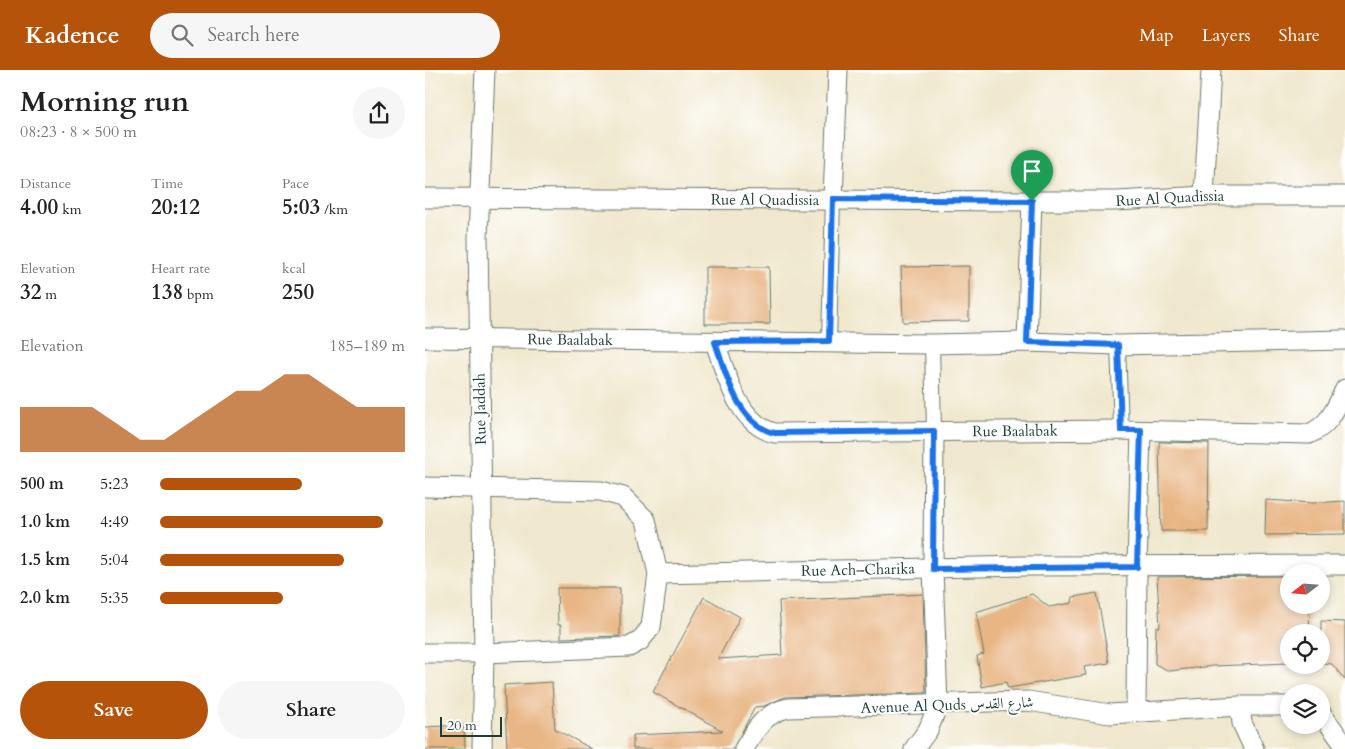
<!DOCTYPE html>
<meta charset="utf-8">
<style>
:root{--surface:#fff;--page:#f6f6f6;--text:#222;--muted:#767676;--accent:#b45309}
body{margin:0;font-family:Cardo,Amiri,serif;background:var(--page);color:var(--text);height:100vh;display:flex;flex-direction:column;font-size:19px;white-space:nowrap}
*{box-sizing:border-box;margin:0}
p{font-size:16px;color:var(--muted)}
.icon{flex:none;width:28px;height:28px;fill:none;stroke:currentColor;stroke-width:2;stroke-linecap:round;stroke-linejoin:round}
.map{position:relative;flex:1;overflow:hidden}
.drawer{display:flex;flex-direction:column;background:var(--surface);width:425px}
.drawer>*{flex:none}
.needle{width:32px;rotate:253deg}
.fabs{position:absolute;left:855px;top:494px;display:grid;gap:10px}
.fabs a{display:grid;place-items:center;width:50px;height:50px;border-radius:50%;background:var(--surface);box-shadow:0 2px 8px #0003;font-size:25px}
.scale{position:absolute;left:15px;bottom:12px;width:62px;box-sizing:border-box;padding-left:5px;border:2px solid #1f3d34;border-top:0;font-size:14px;line-height:18px;white-space:nowrap;color:#1f3d34;-webkit-text-stroke:4px #fff;paint-order:stroke}
.pin{position:absolute;display:grid;place-items:center;width:42px;height:42px;color:#fff;margin:-51px -21px;border-radius:50% 50% 50% 0;rotate:-45deg;box-shadow:0 0 5px #0007}
.pin .icon{rotate:45deg}
.round{display:grid;place-items:center;flex:none;width:52px;height:52px;border-radius:26px;background:var(--page)}
.head{display:flex;align-items:center;justify-content:space-between;height:85px;padding:0 20px}
h1{font-size:28px;font-weight:700;line-height:38px}
.metrics{display:grid;grid-template-columns:repeat(3,1fr);gap:8px;height:85px;padding:5px 20px}
.metrics div{display:grid;align-content:center}
.metrics b{font-size:21px;font-weight:700}
.metrics small{font-size:14px;font-weight:400}
.metrics p{font-size:14px}
.chart{height:140px;padding:10px 20px}
.chart p{display:flex;justify-content:space-between}
.chart svg{width:100%;height:90px;margin-top:5px;fill:var(--accent);opacity:.7}
.action{display:flex;gap:10px;margin-top:auto;padding:10px 20px}
.action a{flex:1;height:58px;border-radius:30px;background:var(--accent);color:#fff;font-size:20px;font-weight:700;line-height:58px;text-align:center}
.action a+a{background:var(--page);color:var(--text)}
ul{padding:0 20px;list-style:none;font-size:16px}
li{display:grid;grid-template-columns:80px 60px 1fr;align-items:center;height:38px}
li i{height:12px;border-radius:6px;background:var(--accent)}
header{display:flex;align-items:center;gap:30px;box-sizing:border-box;height:70px;padding:0 25px;background:var(--accent);color:#fff}
header strong{font-size:24px}
nav{display:flex;gap:28px;margin-inline-start:auto;font-size:18px}
.search{width:350px;height:45px;background:var(--page);display:flex;align-items:center;gap:12px;box-sizing:border-box;padding:0 18px;border-radius:28px;color:var(--muted);font-size:19px}
main{display:flex;flex:1;min-height:0}
.map>svg:first-child{display:block}
.building{fill:#e8b685}
.lines{fill:none;stroke-linecap:round;stroke-linejoin:round}
.pedestrian-casing{stroke:#68796a;stroke-width:16}
.minor-casing{stroke:#68796a;stroke-width:21}
.pedestrian{stroke:#fff;stroke-width:14}
.minor{stroke:#fff;stroke-width:19}
.route-casing{stroke:#fff;stroke-width:10}
.route{stroke:#1a73e8;stroke-width:6}
.labels{text-anchor:middle;dominant-baseline:central;stroke-width:4;stroke-linejoin:round;paint-order:stroke}
.street-label{font-size:15px;fill:#1f3d34;stroke:#fff}
</style>
<header>
<strong>Kadence</strong>
<div class="search"><svg class="icon" aria-label="search" viewBox="0 0 24 24"><circle cx="10" cy="10" r="6"/><path d="M15 15l6 6"/></svg>Search here</div>
<nav><a>Map</a><a>Layers</a><a>Share</a></nav>
</header>
<main>
<section class="drawer">
<div class="head"><div><h1>Morning run</h1><p>08:23 · 8 × 500 m</p></div><a class="round"><svg class="icon" aria-label="share" viewBox="0 0 24 24"><path d="M12 15V3M7 8l5-5 5 5M5 13v7h14v-7"/></svg></a></div>
<div class="metrics">
<div><p>Distance</p><b>4.00<small> km</small></b></div>
<div><p>Time</p><b>20:12</b></div>
<div><p>Pace</p><b>5:03<small> /km</small></b></div>
</div>
<div class="metrics">
<div><p>Elevation</p><b>32<small> m</small></b></div>
<div><p>Heart rate</p><b>138<small> bpm</small></b></div>
<div><p>kcal</p><b>250</b></div>
</div>
<div class="chart"><p><span>Elevation</span>185–189 m</p>
<svg viewBox="0 0 160 44" preserveAspectRatio="none"><path d="M0 44V22L10 22L20 22L30 22L40 30L50 38L60 38L70 30L80 22L90 14L100 14L110 6L120 6L130 14L140 22L150 22L160 22V44z"/></svg>
</div>
<ul>
<li><b>500 m</b>5:23<i style="width:58%"></i></li>
<li><b>1.0 km</b>4:49<i style="width:91%"></i></li>
<li><b>1.5 km</b>5:04<i style="width:75%"></i></li>
<li><b>2.0 km</b>5:35<i style="width:50%"></i></li>
</ul>
<div class="action"><a>Save</a><a>Share</a></div>
</section>
<div class="map">
<svg width="920" height="679" viewBox="0 0 920 679">
<rect width="100%" height="100%" fill="#fff"/>
<filter id="ink" filterUnits="userSpaceOnUse"><feTurbulence type="fractalNoise" baseFrequency=".02" numOctaves="2"/><feDisplacementMap in="SourceGraphic" scale="10" xChannelSelector="R" yChannelSelector="G"/><feConvolveMatrix kernelMatrix="1 2 1 2 8 2 1 2 1" color-interpolation-filters="sRGB"/></filter>
<filter id="wash" filterUnits="userSpaceOnUse"><feTurbulence type="fractalNoise" baseFrequency=".0096" numOctaves="4" result="noise"/><feDisplacementMap in="SourceGraphic" scale="20" xChannelSelector="R" yChannelSelector="G"/><feGaussianBlur stdDeviation="1.12" result="paint"/><feColorMatrix in="noise" values="0 0 0 0 0 0 0 0 0 0 0 0 0 0 0 0 0 1.4 0 .05"/><feComposite in="paint" operator="in"/></filter>
<g filter="url(#wash)">
<rect width="100%" height="100%" fill="#f0e8ce"/>
<g id="blocks">
<path class="building" d="M544 196V251L478 252 476 197Z
M280 197H344L345 254H280Z
M734 372 784 373 783 461H736Z
M841 430 888 433 920 431V464L840 465Z
M864 506V535H885L884 562H864V593L788 596 744 601 730 594 731 557H735L732 507Z
M132 518H195V566L136 568V555H133Z
M672 523 684 593 659 597 661 605 583 618 581 612 557 617 552 586 559 584 551 542 607 524 624 537 647 533 648 527Z
M498 524 501 623 360 627 339 636 330 637 308 679H208V665L298 661 228 622 279 527 315 547 293 589 357 585 354 531Z
M896 551 920 552V610L907 594 896 593Z
M127 612 130 659 167 679H82L79 615Z
M39 655 40 679H0V657Z"/>
</g>
</g>
<g filter="url(#ink)">
<use href="#blocks" fill-opacity="0" stroke="#68796a" stroke-width="1"/>
<g class="lines">
<defs>
<path id="pedestrian" d="M404 271 408 129
M507 274 509 361
M693 275 696 360"/>
<g id="minor">
<path d="M779 126 786 0"/>
<path id="s1" d="M0 128 607 131H692L779 126H920"/>
<path d="M408 129 413 0"/>
<path id="s2" d="M0 268 507 274 602 272 693 275 920 270"/>
<path id="s3" d="M290 272C301 304 313 355 350 363L696 360 884 364C905 355 911 338 920 319"/>
<path d="M602 272 607 131"/>
<path d="M0 417 176 421 198 427 221 450 233 504 226 557 215 571 204 577 59 583H0"/>
<path id="s4" d="M233 504 598 496 920 495"/>
<path d="M815 636 817 653 829 679"/>
<path d="M711 642 712 497 716 361"/>
<path d="M896 643 920 676"/>
<path d="M57 679 59 583 53 167 60 0"/>
<path d="M319 679C330 660 339 643 363 638L603 631 685 644 815 636H864"/>
<path d="M489 679 503 660 513 635 508 499 509 361"/>
</g>
</defs>
<use href="#pedestrian" class="pedestrian-casing"/>
<use href="#minor" class="minor-casing"/>
<use href="#pedestrian" class="pedestrian"/>
<use href="#minor" class="minor"/>
</g>
</g>
<g class="lines" filter="url(#ink)">
<defs>
<path id="route" d="M408 129 607 131 602 272 693 275 696 360H716L712 497 508 499 509 361 350 363C313 355 301 304 290 272L404 271Z"/>
</defs>
<use href="#route" class="route-casing"/>
<use href="#route" class="route"/>
</g>
<g class="labels">
<g class="street-label">
<text stroke="none"><textPath href="#s1" startOffset="745">Rue Al Quadissia</textPath></text>
<text stroke="none"><textPath href="#s1" startOffset="340">Rue Al Quadissia</textPath></text>
<text stroke="none"><textPath href="#s2" startOffset="145">Rue Baalabak</textPath></text>
<text transform="translate(55 339) rotate(-91)">Rue Jaddah</text>
<text stroke="none"><textPath href="#s3" startOffset="354">Rue Baalabak</textPath></text>
<text stroke="none"><textPath href="#s4" startOffset="200">Rue Ach–Charika</textPath></text>
<text transform="translate(522 635) rotate(-2)">Avenue Al Quds شارع القدس</text>
</g>
</g>
</svg>
<div class="fabs">
<a><svg class="needle" viewBox="-14 -14 28 28"><path d="M0-13l5 13h-10z" fill="#e53935"/><path d="M0 13l5-13h-10z" fill="#767676"/></svg></a>
<a><svg class="icon" aria-label="locate" viewBox="0 0 24 24"><circle cx="12" cy="12" r="6"/><path d="M12 2v4M12 18v4M2 12h4M18 12h4"/></svg></a>
<a><svg class="icon" aria-label="layers" viewBox="0 0 24 24"><path d="M12 4l9 5-9 5-9-5zM3 14l9 5 9-5"/></svg></a>
</div>
<div class="scale">20 m</div>
<div class="pin" style="left:607px;top:131px;background:#1e9e55"><svg class="icon" aria-label="arrive" viewBox="0 0 24 24"><path d="M6 21V4h12l-3 4 3 4H6"/></svg></div>
</div>
</main>
